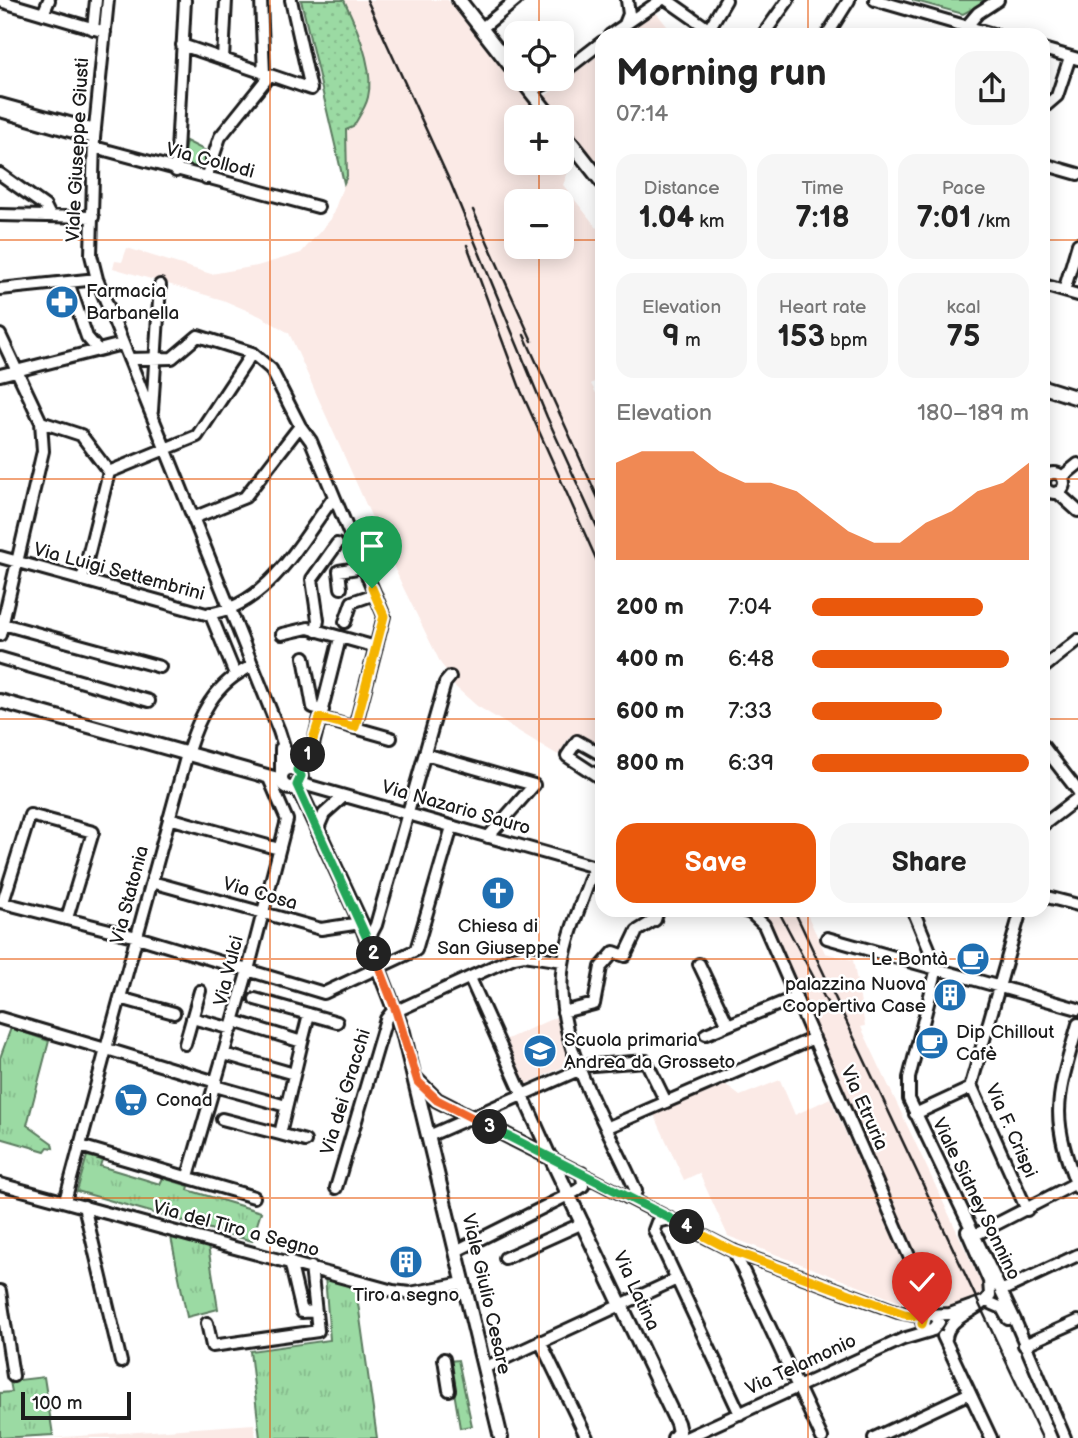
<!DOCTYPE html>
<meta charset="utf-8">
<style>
:root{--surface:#fff;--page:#f6f6f6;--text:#222;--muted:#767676;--accent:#ea580c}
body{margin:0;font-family:"Balsamiq Sans",sans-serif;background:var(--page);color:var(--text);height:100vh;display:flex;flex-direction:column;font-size:26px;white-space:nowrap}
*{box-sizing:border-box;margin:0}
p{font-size:23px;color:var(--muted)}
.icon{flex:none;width:38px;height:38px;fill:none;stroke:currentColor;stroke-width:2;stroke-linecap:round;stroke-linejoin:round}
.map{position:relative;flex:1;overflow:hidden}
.side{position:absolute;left:595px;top:28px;width:455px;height:889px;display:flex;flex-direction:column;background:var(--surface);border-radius:21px;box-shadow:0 4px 18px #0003}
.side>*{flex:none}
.tools{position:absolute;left:504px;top:21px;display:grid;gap:14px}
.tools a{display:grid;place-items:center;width:70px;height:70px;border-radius:14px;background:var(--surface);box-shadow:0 4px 18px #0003;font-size:35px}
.scale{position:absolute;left:21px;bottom:18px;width:110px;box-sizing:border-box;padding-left:7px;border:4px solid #1c1c1c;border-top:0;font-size:19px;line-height:24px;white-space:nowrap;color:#1c1c1c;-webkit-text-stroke:5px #fff;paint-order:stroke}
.pin{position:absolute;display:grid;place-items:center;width:60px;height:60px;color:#fff;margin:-72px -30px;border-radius:50% 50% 50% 0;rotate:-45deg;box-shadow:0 0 7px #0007}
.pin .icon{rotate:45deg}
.km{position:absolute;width:35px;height:35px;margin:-18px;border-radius:50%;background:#222;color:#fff;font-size:19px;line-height:35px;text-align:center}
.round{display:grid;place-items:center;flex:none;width:74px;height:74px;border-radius:21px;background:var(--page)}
.overview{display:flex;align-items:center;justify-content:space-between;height:119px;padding:0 21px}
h1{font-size:38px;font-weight:700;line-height:52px}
.stats{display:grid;grid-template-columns:repeat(3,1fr);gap:10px;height:119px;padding:7px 21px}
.stats div{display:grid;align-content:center;border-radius:18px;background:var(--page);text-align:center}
.stats b{font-size:30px;font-weight:700}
.stats small{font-size:19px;font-weight:400}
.stats p{font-size:19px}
.chart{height:196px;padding:14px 21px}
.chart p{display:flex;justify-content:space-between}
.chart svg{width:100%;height:126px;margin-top:7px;fill:var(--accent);opacity:.7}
.button{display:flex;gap:14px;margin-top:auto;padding:14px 21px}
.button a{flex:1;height:80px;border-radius:21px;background:var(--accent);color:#fff;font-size:28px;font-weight:700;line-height:80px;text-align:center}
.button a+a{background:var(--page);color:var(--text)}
ul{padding:0 21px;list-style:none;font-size:23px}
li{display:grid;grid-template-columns:112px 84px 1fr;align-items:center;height:52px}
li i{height:18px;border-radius:9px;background:var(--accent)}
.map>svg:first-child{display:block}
.built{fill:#fbeae6;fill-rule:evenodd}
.grass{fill:url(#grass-tufts);stroke:#5c7b60;stroke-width:2}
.garden{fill:url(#garden-dots);stroke:#5c7b60;stroke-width:2}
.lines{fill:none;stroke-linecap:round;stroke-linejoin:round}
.minor-casing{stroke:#1c1c1c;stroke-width:16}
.major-casing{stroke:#1c1c1c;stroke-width:18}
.minor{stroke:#fff;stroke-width:10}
.major{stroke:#fff;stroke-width:12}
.rail{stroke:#1c1c1c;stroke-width:2.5}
.split-1-casing{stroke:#fff;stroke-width:14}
.split-2-casing{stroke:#fff;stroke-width:14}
.split-3-casing{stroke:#fff;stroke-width:14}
.split-4-casing{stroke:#fff;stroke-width:14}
.split-5-casing{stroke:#fff;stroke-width:14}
.split-1{stroke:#f5b400;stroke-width:9}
.split-2{stroke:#22a559;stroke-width:9}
.split-3{stroke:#f0652b;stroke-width:9}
.split-4{stroke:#22a559;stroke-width:9}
.split-5{stroke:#f5b400;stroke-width:9}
.grid{fill:none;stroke:#e8590c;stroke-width:2;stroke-opacity:0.55}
.labels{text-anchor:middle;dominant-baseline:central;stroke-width:5;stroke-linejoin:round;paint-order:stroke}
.street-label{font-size:19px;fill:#1c1c1c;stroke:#fff}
.poi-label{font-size:19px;fill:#1c1c1c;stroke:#fff;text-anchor:start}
</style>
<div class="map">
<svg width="1078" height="1438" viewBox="0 0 1078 1438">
<defs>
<pattern id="grass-tufts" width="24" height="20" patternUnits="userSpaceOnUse" patternTransform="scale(1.75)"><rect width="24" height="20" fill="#9bdaa3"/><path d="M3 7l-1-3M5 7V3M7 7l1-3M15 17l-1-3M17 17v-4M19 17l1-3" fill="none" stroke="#85ba8c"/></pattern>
<pattern id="garden-dots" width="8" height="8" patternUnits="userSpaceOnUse" patternTransform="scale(1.75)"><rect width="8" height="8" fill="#9bdaa3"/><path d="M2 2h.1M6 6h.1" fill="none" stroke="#85ba8c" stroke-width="1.8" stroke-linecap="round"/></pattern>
</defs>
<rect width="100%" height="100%" fill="#fff"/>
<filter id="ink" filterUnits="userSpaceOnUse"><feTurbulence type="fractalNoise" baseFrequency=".0143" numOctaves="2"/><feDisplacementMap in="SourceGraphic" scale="14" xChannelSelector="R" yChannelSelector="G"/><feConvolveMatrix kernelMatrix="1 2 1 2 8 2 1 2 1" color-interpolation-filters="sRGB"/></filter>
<g filter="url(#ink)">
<path class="built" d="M344 0H448L541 117H516V163H562V144L573 159 563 185 597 228 602 230V376L591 384 602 404V753L570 736 558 755 477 706 451 683 450 675 441 664 403 587 289 333 260 316 223 300 113 268 115 261 122 262 127 248 211 274 257 266 301 253 331 219 347 176 346 130 368 76 359 32ZM516 201H562V247H516Z
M655 11 674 35H624Z
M602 52V170L544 97Z
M758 910H805L825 953 853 960 865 1026 861 1027 983 1287 979 1296 947 1307 935 1299 771 929Z
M556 1017 573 1062 526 1084 505 1040Z
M780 1080 795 1115 830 1098 923 1304 918 1309 728 1236 699 1173 684 1180 654 1114 724 1084 740 1096Z
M254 1424 256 1438H50Z"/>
<path class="grass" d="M912 0H987V1L963 14Z
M186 141 208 152 204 176 181 168Z
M11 1028 49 1041 27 1125 52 1143 53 1148 48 1147 45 1151 0 1138V1058Z
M87 1156 102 1160 100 1166 160 1184 163 1178 189 1186 188 1190 261 1212 252 1241 77 1191Z
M171 1237 208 1246 218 1309 187 1317Z
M325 1276 355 1282 377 1438H260L250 1351 330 1340Z
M458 1360 472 1426 460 1428 449 1361Z
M44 1377 53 1435 0 1438V1393L12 1392 10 1381Z"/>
<path class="garden" d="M301 0H344C356 25 375 69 368 97 366 107 358 118 353 127L346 130 347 176 344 183Z"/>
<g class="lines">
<defs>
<path id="minor" d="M108 0 94 138 91 255 97 279 279 731 291 768
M261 0 264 74
M667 0 717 35
M875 0 996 35
M0 1 105 32
M43 14 49 0
M625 24 629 14 627 0
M967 26 978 13 998 0
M482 28 516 0
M93 29 96 0
M709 29 726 0
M610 35 661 0
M763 35 788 0
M827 35 849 0
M182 45 311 89 291 0
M1043 49 1078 59
M223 59 226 0
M562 73 602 42
M530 91 555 79
M0 104 95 130
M1043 108 1057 96 1070 57
M0 111 94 138
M94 147 318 207
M1043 164 1078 174
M176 171 185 0
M0 174 45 206 50 216
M206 178 220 137 269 76
M0 215 93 217
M68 282 87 337 98 350
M1043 285 1078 295
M0 289 97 279
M1064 291 1078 244
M0 335 41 422 43 451 0 635
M129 359 172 358 198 336 252 353 271 369 300 426 245 497 193 518
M0 375 122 344
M152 411 160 285
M41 422 81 435 109 472 82 580
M300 426 311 441 384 616 355 727
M109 472 197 436 252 353
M1044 483a10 10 0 1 1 20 0a10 10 0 1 1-20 0Z
M1062 477 1078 464
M1057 492 1078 511
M0 557 206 614C267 608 300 542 334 497
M341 588 339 571 363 567
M210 613 235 674
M345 622 352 602 375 594
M3 624 160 667
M316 631 318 620 312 579 337 544
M282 634 308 628 376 647
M304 657 313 707 323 710
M0 658 149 701
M1043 668 1078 640
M320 718 391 738
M1043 746 1078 791
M425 754 534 785 488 837
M602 755 577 741 567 756 602 779
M297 770 312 749 340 638
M281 775V748
M299 783 602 869
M169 818 279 849
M1043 825 1078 798
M318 828 324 814 344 796
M594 867C584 898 568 932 563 964 551 1041 607 1122 636 1191L634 1196 627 1197
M152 882 321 929 361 923
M1043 896 1078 905
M0 902 137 937 324 993 416 950 452 827
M3 902 30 815 93 832 67 918
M742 910 751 913 764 925 927 1297 928 1314
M913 910 937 968 909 1078V1099L1014 1318 1065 1438
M1021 910 971 1085 1027 1210
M827 938 1078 1009
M368 940 376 925 445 683 450 677
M699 964 728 1025
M470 978 551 1158 733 1251 898 1312 924 1317
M120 998 174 1013
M255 999 337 1022
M563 1012 594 1004 601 967 614 952 625 956 637 931 655 920 658 910
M0 1018 102 1048
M192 1018 232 1029
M1078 1024C1058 1096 1048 1115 1078 1188
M706 1034 796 997
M302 1042 309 1014
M185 1044 200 991
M107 1045 187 754C199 716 214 683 252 666
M110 1050 216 1082
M224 1054 294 1074
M580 1066 646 1061 666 1102
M215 1086 286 1106
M915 1114 971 1088
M222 1119 280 1134 302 1042 234 1021
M606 1128 814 1038
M280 1134 305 1141
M431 1135 581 1069
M80 1146 254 1197
M188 1176 248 970 287 820 268 776
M0 1184 393 1291 410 1293 463 1283
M336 1188 386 1019 390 1014 514 957 524 955 563 961
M65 1201 105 1053
M84 1206 121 1362
M670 1219 657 1222 654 1230 740 1414
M975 1235 1078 1182
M456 1251 576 1191 583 1186 582 1173
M734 1251 822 1438
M505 1258 583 1223
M290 1261 302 1312 316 1311
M1005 1289 1078 1255
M0 1291 13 1376
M935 1315 939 1322 933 1330 925 1329 922 1322 926 1315 950 1314 986 1301 1002 1308 1008 1319
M207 1323 212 1346 318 1331 311 1267
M943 1336 991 1438
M946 1339C948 1315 978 1313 990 1295L989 1281 967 1231
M540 1341 587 1438
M1024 1345 1078 1321
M444 1359 449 1390
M484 1368 677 1279
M686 1438 903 1339 930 1331
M874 1438 970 1393"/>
<path id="major" d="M459 0 516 73
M521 79 551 117
M562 131 602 182
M1043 387 1078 398
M0 701 281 780
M281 778a10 10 0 1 1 20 0a10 10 0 1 1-20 0Z
M297 785 361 923 403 1032 501 1438
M416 1079 437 1100 551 1158 677 1423 679 1432 674 1438"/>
</defs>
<use href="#minor" class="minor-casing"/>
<use href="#major" class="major-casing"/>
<use href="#minor" class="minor"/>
<use href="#major" class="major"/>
<path class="rail" d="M367 0 451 184 547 417 602 538
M473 210 532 341
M467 245 521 391 602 572
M524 335 602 507
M778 910 831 1010
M794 910 1042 1438"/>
</g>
</g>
<g class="lines" filter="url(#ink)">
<defs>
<path id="split-1" d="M308 755 320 718 355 727 384 616 372 588"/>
<path id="split-2" d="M308 755 297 770 301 776 297 785 374 954"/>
<path id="split-3" d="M374 954 396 1011 418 1082 437 1100 490 1127"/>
<path id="split-4" d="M490 1127 687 1227"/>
<path id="split-5" d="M687 1227 733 1251 904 1314 924 1317 922 1324"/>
</defs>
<use href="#split-1" class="split-1-casing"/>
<use href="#split-2" class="split-2-casing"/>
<use href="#split-3" class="split-3-casing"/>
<use href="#split-4" class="split-4-casing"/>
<use href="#split-5" class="split-5-casing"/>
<use href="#split-1" class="split-1"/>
<use href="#split-2" class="split-2"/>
<use href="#split-3" class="split-3"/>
<use href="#split-4" class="split-4"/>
<use href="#split-5" class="split-5"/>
</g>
<path class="grid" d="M270 0V1438M539 0V33M808 0V35M539 79V117M539 163V201M0 240H516M562 240H602M1043 240H1078M539 247V1438M0 479H602M1043 479H1078M0 719H602M1043 719H1078M808 910V1438M0 959H1078M0 1198H1078"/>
<defs>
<symbol id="pharmacy-disc" viewBox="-11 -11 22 22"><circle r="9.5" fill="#1f6fb2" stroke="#fff"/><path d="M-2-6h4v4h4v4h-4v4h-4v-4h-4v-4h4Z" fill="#fff"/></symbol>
<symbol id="church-disc" viewBox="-11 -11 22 22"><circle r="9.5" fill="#1f6fb2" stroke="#fff"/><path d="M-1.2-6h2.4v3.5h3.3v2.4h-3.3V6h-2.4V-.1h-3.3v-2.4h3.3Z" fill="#fff"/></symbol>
<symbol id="cafe-disc" viewBox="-11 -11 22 22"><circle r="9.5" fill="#1f6fb2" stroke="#fff"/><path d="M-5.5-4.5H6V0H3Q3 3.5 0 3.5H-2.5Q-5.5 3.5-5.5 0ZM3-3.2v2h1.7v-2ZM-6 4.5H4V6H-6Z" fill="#fff"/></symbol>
<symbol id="building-disc" viewBox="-11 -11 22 22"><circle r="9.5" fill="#1f6fb2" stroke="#fff"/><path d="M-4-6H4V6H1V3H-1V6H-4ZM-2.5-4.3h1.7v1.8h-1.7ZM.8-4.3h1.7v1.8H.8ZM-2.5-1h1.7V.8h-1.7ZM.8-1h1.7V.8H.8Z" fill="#fff"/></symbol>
<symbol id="school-disc" viewBox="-11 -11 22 22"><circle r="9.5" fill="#1f6fb2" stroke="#fff"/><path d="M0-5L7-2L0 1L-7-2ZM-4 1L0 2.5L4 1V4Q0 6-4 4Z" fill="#fff"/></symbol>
<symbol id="supermarket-disc" viewBox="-11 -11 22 22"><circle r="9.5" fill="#1f6fb2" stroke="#fff"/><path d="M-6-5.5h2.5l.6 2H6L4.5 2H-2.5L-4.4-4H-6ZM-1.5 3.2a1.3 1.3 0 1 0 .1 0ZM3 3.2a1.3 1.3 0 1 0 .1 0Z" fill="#fff"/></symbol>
</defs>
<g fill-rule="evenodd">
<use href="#pharmacy-disc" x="43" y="283" width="38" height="38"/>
<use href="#church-disc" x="479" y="874" width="38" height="38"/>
<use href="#cafe-disc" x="954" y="940" width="38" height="38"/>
<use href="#building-disc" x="931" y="976" width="38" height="38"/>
<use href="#cafe-disc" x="913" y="1024" width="38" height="38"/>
<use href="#school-disc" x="521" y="1032" width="38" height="38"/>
<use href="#supermarket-disc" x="112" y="1081" width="38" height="38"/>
<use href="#building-disc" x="387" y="1243" width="38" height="38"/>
</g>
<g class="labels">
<g class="street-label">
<text transform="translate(78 150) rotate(-87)">Viale Giuseppe Giusti</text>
<text transform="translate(210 161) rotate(15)">Via Collodi</text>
<text transform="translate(119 572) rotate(15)">Via Luigi Settembrini</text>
<text transform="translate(456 808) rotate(16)">Via Nazario Sauro</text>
<text transform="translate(260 894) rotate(16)">Via Cosa</text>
<text transform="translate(130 895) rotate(-75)">Via Statonia</text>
<text transform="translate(229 971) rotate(-76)">Via Vulci</text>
<text transform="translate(346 1092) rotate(-73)">Via dei Gracchi</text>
<text transform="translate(864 1108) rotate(66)">Via Etruria</text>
<text transform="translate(1011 1131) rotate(66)">Via F. Crispi</text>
<text transform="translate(976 1199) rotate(64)">Viale Sidney Sonnino</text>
<text transform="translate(236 1229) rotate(15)">Via del Tiro a Segno</text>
<text transform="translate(636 1291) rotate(65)">Via Latina</text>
<text transform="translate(486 1294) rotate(77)">Viale Giulio Cesare</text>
<text transform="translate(801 1365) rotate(-25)">Via Telamonio</text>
</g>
<g class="poi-label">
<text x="86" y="291">Farmacia<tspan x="86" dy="22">Barbanella</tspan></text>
<text x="498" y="926" text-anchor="middle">Chiesa di<tspan x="498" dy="22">San Giuseppe</tspan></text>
<text x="948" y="959" text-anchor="end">Le Bontà</text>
<text x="926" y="984" text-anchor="end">palazzina Nuova<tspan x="926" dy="22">Coopertiva Case</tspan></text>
<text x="956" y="1032">Dip Chillout<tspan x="956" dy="22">Cafè</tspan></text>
<text x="564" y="1040">Scuola primaria<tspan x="564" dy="22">Andrea da Grosseto</tspan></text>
<text x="156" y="1100">Conad</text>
<text x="406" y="1295" text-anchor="middle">Tiro a segno</text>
</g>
</g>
</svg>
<div class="tools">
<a><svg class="icon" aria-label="locate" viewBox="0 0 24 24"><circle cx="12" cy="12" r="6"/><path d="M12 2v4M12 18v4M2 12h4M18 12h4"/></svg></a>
<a>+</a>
<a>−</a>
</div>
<div class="scale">100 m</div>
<div class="pin" style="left:372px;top:588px;background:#1e9e55"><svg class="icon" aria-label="arrive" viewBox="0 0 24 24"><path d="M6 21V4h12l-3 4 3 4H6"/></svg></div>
<div class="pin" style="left:922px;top:1324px;background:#d93025"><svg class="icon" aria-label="check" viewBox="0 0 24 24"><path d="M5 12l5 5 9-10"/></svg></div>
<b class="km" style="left:308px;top:755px">1</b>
<b class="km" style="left:374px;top:954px">2</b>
<b class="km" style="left:490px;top:1127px">3</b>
<b class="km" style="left:687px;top:1227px">4</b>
<section class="side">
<div class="overview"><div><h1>Morning run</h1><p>07:14</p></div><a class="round"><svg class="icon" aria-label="share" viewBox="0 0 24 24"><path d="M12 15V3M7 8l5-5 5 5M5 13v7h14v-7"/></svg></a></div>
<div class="stats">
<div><p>Distance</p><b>1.04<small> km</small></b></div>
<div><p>Time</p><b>7:18</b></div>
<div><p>Pace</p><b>7:01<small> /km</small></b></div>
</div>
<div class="stats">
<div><p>Elevation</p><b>9<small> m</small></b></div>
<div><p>Heart rate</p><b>153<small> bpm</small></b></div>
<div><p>kcal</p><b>75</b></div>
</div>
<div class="chart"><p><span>Elevation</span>180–189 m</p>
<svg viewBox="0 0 160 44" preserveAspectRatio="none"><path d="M0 44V10L10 6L20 6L30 6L40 13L50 17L60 17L70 20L80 27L90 34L100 38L110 38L120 31L130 27L140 20L150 17L160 10V44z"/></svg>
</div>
<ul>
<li><b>200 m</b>7:04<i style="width:79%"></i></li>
<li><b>400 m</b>6:48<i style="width:91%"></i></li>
<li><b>600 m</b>7:33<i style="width:60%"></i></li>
<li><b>800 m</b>6:39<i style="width:100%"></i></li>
</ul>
<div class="button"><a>Save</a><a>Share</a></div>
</section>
</div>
